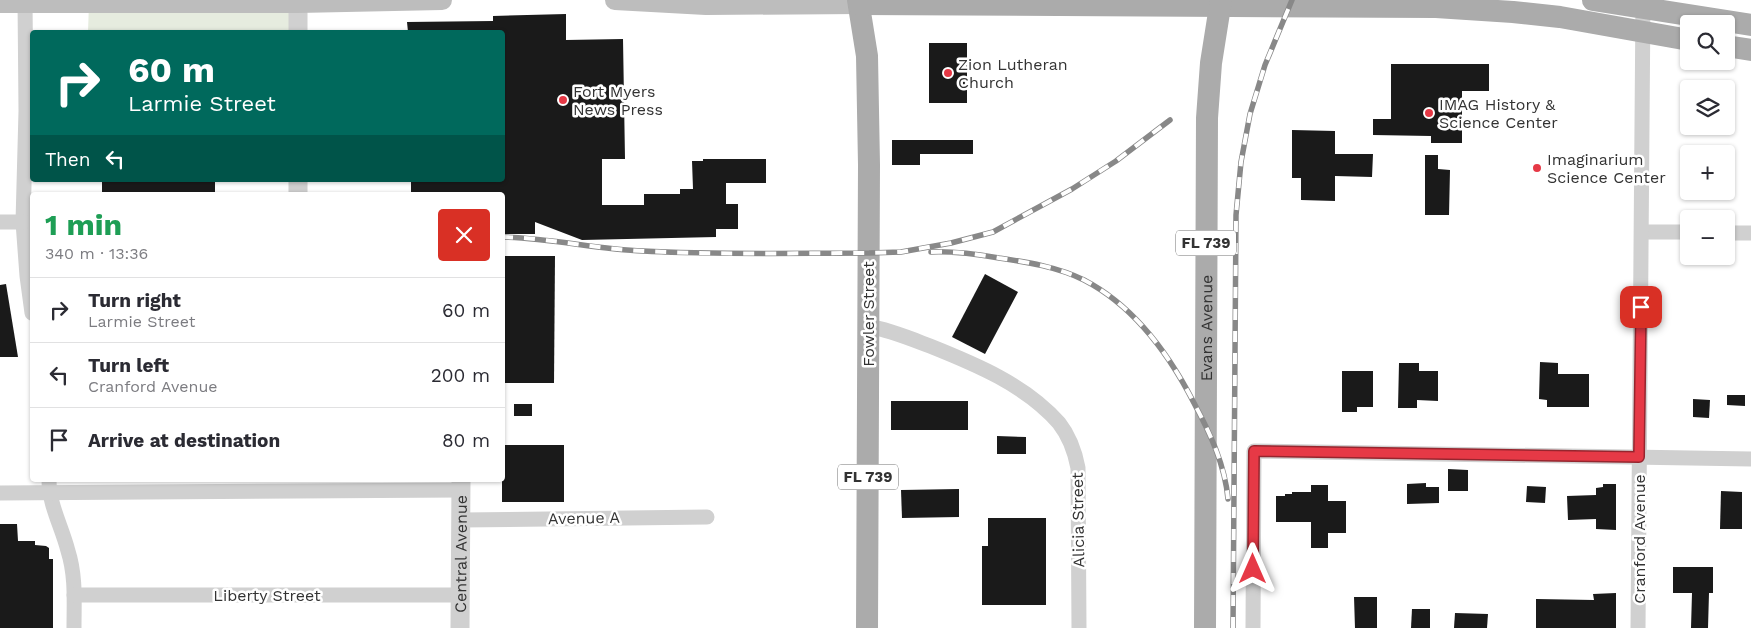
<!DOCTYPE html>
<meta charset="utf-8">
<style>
:root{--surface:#fff;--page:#f2f2f3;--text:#2b2b33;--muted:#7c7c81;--line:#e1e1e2}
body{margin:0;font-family:"Work Sans",sans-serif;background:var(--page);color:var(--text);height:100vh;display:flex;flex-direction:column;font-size:19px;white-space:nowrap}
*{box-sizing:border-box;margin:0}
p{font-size:16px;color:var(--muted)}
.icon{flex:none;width:28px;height:28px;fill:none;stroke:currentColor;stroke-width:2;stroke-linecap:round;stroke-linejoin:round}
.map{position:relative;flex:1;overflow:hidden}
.side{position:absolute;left:30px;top:192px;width:475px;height:290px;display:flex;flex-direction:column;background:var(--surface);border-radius:5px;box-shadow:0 1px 4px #0004}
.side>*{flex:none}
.banner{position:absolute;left:30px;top:30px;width:475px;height:152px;border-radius:5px;box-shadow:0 1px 4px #0004;background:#00695c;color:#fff;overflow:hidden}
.controls{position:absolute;left:1680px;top:15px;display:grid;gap:10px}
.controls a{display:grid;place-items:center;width:55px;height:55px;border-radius:5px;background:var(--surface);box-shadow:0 1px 4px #0004;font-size:25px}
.pin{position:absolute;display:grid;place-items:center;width:42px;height:42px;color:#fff;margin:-21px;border-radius:10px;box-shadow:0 2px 8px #0006}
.me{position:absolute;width:55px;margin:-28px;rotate:0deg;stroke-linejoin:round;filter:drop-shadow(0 0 4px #0008)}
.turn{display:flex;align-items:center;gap:18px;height:105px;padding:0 15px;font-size:22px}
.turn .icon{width:65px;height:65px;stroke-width:2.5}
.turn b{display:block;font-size:35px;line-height:42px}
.then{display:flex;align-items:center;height:48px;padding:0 15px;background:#0003;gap:10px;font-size:19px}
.round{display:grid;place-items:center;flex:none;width:52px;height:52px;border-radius:5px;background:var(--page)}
.summary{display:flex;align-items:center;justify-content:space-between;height:85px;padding:0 15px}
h1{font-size:30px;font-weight:700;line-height:38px;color:#1e9e55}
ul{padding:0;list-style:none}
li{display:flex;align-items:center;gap:15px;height:65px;padding:0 15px;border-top:1px solid var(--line)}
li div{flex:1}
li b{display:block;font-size:19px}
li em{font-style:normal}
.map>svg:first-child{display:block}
.green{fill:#e6ecdf}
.building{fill:#1a1a1a}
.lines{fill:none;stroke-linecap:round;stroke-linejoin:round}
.minor{stroke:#d0d0d0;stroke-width:15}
.tertiary{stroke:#d0d0d0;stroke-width:19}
.secondary{stroke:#bdbdbd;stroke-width:20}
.primary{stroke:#ababab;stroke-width:22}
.rail-casing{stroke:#888;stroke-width:5.5}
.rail{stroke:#fff;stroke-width:4;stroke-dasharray:11;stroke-linecap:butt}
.route-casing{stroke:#96252e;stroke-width:12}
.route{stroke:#e63946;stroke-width:9}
.poi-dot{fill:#e63946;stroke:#fff;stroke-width:2}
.labels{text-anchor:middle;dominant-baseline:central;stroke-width:5;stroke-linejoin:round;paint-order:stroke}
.shield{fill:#fff;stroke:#707070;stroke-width:1}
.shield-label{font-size:15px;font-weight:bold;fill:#333}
.poi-label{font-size:16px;fill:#333;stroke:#fff;text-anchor:start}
.street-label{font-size:16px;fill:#333;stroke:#fff}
</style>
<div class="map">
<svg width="1751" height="628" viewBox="0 0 1751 628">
<rect width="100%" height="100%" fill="#fff"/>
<!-- green -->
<polygon class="green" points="89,3 298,3 298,32 88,32"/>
<!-- building -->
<g class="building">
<polygon points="566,14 566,40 623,39 625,159 602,159 602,205 644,205 644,194 680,194 680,189 693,189 692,161 703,161 703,159 766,159 766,183 726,183 726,204 738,204 738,229 716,229 716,237 582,240 535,222 535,234 502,234 502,195 411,195 411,180 502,180 502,32 408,32 407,22 493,21 493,16"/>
<rect x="929" y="43" width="38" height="60"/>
<polygon points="1391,64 1489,64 1489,91 1462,91 1462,143 1431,143 1431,136 1373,135 1373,119 1391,119"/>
<polygon points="1292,130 1335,131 1335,154 1373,154 1372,177 1335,176 1335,201 1301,200 1301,178 1292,178"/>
<polygon points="892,140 973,140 973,154 920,154 920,165 892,165"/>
<polygon points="1425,155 1438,155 1438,169 1450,170 1449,215 1425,215"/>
<rect x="102" y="180" width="113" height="15"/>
<polygon points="502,256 555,256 554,383 502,383"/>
<polygon points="985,274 1018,292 985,354 952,337"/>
<polygon points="6,284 18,357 0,357 0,285"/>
<polygon points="1540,362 1558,363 1558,374 1589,374 1589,407 1547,407 1547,400 1539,399"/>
<polygon points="1399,363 1419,363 1419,371 1438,371 1438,401 1417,400 1417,408 1398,408"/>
<polygon points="1342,371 1373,371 1373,407 1357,407 1357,412 1342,412"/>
<polygon points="1727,395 1745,395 1745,406 1727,405"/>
<polygon points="1693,399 1710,400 1709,418 1693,417"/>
<rect x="891" y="401" width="77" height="29"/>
<rect x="514" y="404" width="18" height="12"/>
<polygon points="997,436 1026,437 1026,454 997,454"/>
<rect x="502" y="445" width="62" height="57"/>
<polygon points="1448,469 1468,470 1468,491 1448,491"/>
<polygon points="1426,483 1426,487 1439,487 1439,503 1407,504 1407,484"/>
<polygon points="1603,484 1616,484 1616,530 1596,529 1596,519 1568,520 1567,496 1596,495 1596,488 1603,487"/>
<polygon points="1311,485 1328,485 1328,501 1346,501 1346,533 1328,533 1328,548 1311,548 1311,522 1276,522 1276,496 1285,496 1285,494 1292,494 1292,492 1311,492"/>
<polygon points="1527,486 1546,487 1545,503 1526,502"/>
<polygon points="959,489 959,517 902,518 901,490"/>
<polygon points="1721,491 1742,492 1742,529 1720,529"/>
<polygon points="988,518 1046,518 1046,605 982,605 982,546 988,546"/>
<polygon points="0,524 17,524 18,541 35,541 35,545 46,546 49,548 49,559 53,559 53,628 0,628"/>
<polygon points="1673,567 1713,567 1713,593 1709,593 1708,628 1691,628 1692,593 1673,593"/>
<polygon points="1616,593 1616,628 1536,628 1536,599 1594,600 1593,594"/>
<polygon points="1354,597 1377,597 1377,628 1355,628"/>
<polygon points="1412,609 1430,609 1430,628 1411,628"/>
<polygon points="1455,613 1488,614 1487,628 1454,628"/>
</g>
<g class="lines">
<!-- minor -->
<g class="minor">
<polyline points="25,0 26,111 23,222 27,276 32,313"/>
<polyline points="0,222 23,222"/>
<polyline points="1642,232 1689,232"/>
<polyline points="1726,233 1751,233"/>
<path d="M868 326C890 330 909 338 930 346 975 364 1026 385 1059 423 1070 437 1075 452 1078 468L1079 628"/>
<path d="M49 480C49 505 62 527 68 551 76 576 74 602 74 628"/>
<polyline points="0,493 461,490"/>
<polyline points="461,520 707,517"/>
<polyline points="74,595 459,595"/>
<polyline points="1253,628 1254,451 1751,459"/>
<polyline points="1638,628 1643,0"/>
</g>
<!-- tertiary -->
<g class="tertiary">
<polyline points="298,32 298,3"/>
<polyline points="298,195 298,180"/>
<path id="s1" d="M460 628 461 480"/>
</g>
<!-- secondary -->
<g class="secondary">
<polyline points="615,0 706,5 859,4"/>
<polyline points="0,3 298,3 442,0"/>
</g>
<!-- primary -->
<g class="primary">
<polyline points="858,0 867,56 869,165 867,628"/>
<polyline points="1593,0 1751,25"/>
<polyline points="859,4 1436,7 1513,12 1560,17 1689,40"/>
<polyline points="1726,46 1751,50"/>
<path id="s2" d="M1205 628 1207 118 1211 63 1221 0"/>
</g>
<defs>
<g id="rail">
<path d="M502 237C550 238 596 249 643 251 718 255 794 253 869 253L901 252 951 243 993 232 1072 189 1116 161 1170 120"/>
<path d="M931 252C954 251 976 254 999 258 1027 262 1058 267 1084 280 1134 306 1169 354 1194 403 1210 433 1225 465 1228 499"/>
<polyline points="1233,628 1236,215 1241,162 1250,114 1265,65 1292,0"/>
</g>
</defs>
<!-- rail casing -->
<use href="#rail" class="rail-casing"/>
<!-- rail -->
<use href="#rail" class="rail"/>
</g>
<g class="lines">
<defs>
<polyline id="route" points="1253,569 1254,451 1639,457 1641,307"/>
</defs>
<!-- route casing -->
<use href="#route" class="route-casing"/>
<!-- route -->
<use href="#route" class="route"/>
</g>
<!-- markers -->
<g class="poi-dot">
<circle cx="948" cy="73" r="5"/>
<circle cx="563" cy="100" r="5"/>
<circle cx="1429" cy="113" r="5"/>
<circle cx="1537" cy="168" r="5"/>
</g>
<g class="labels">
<!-- shield labels -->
<g class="shield">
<rect x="1176" y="230.5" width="60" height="25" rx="4"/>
<rect x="838" y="464.5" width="60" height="25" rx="4"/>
</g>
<g class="shield-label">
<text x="1206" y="243">FL 739</text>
<text x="868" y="477">FL 739</text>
</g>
<!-- poi labels -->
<g class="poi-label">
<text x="958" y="64">Zion Lutheran<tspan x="958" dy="18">Church</tspan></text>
<text x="573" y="91">Fort Myers<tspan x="573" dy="18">News Press</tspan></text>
<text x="1439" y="104">IMAG History &amp;<tspan x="1439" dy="18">Science Center</tspan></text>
<text x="1547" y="159">Imaginarium<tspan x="1547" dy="18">Science Center</tspan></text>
</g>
<!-- street labels -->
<g class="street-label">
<text transform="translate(868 314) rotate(-90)">Fowler Street</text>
<text stroke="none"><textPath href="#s2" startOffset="300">Evans Avenue</textPath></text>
<text transform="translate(584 518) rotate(-1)">Avenue A</text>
<text transform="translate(1078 520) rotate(-91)">Alicia Street</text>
<text transform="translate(1639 539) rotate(-90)">Cranford Avenue</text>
<text stroke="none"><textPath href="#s1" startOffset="74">Central Avenue</textPath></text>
<text x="267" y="595">Liberty Street</text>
</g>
</g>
</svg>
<div class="controls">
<a><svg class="icon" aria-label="search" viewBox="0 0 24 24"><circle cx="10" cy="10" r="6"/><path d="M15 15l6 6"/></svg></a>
<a><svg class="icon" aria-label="layers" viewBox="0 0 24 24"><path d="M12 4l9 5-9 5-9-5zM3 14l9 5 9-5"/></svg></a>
<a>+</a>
<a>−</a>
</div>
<div class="pin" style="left:1641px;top:307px;background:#d93025"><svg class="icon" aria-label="arrive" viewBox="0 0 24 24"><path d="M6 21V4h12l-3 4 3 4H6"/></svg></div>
<svg class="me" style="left:1253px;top:569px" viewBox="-20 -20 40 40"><path d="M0-17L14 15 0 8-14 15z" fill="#e63946" stroke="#fff" stroke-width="4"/></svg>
<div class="banner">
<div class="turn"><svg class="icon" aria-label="right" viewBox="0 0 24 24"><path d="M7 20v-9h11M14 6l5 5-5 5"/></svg><div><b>60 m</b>Larmie Street</div></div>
<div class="then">Then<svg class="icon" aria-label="left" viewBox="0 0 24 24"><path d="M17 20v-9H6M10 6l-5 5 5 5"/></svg></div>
</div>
<section class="side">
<div class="summary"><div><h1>1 min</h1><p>340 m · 13:36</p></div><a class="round" style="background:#d93025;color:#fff"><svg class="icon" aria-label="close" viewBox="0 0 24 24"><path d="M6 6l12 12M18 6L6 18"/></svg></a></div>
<ul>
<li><svg class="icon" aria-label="right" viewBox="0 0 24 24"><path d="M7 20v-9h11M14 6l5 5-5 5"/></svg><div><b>Turn right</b><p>Larmie Street</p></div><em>60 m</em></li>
<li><svg class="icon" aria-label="left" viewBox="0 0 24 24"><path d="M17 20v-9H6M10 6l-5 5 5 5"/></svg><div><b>Turn left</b><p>Cranford Avenue</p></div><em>200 m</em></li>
<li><svg class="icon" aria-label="arrive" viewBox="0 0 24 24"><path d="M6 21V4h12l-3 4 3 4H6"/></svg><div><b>Arrive at destination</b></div><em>80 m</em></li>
</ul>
</section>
</div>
